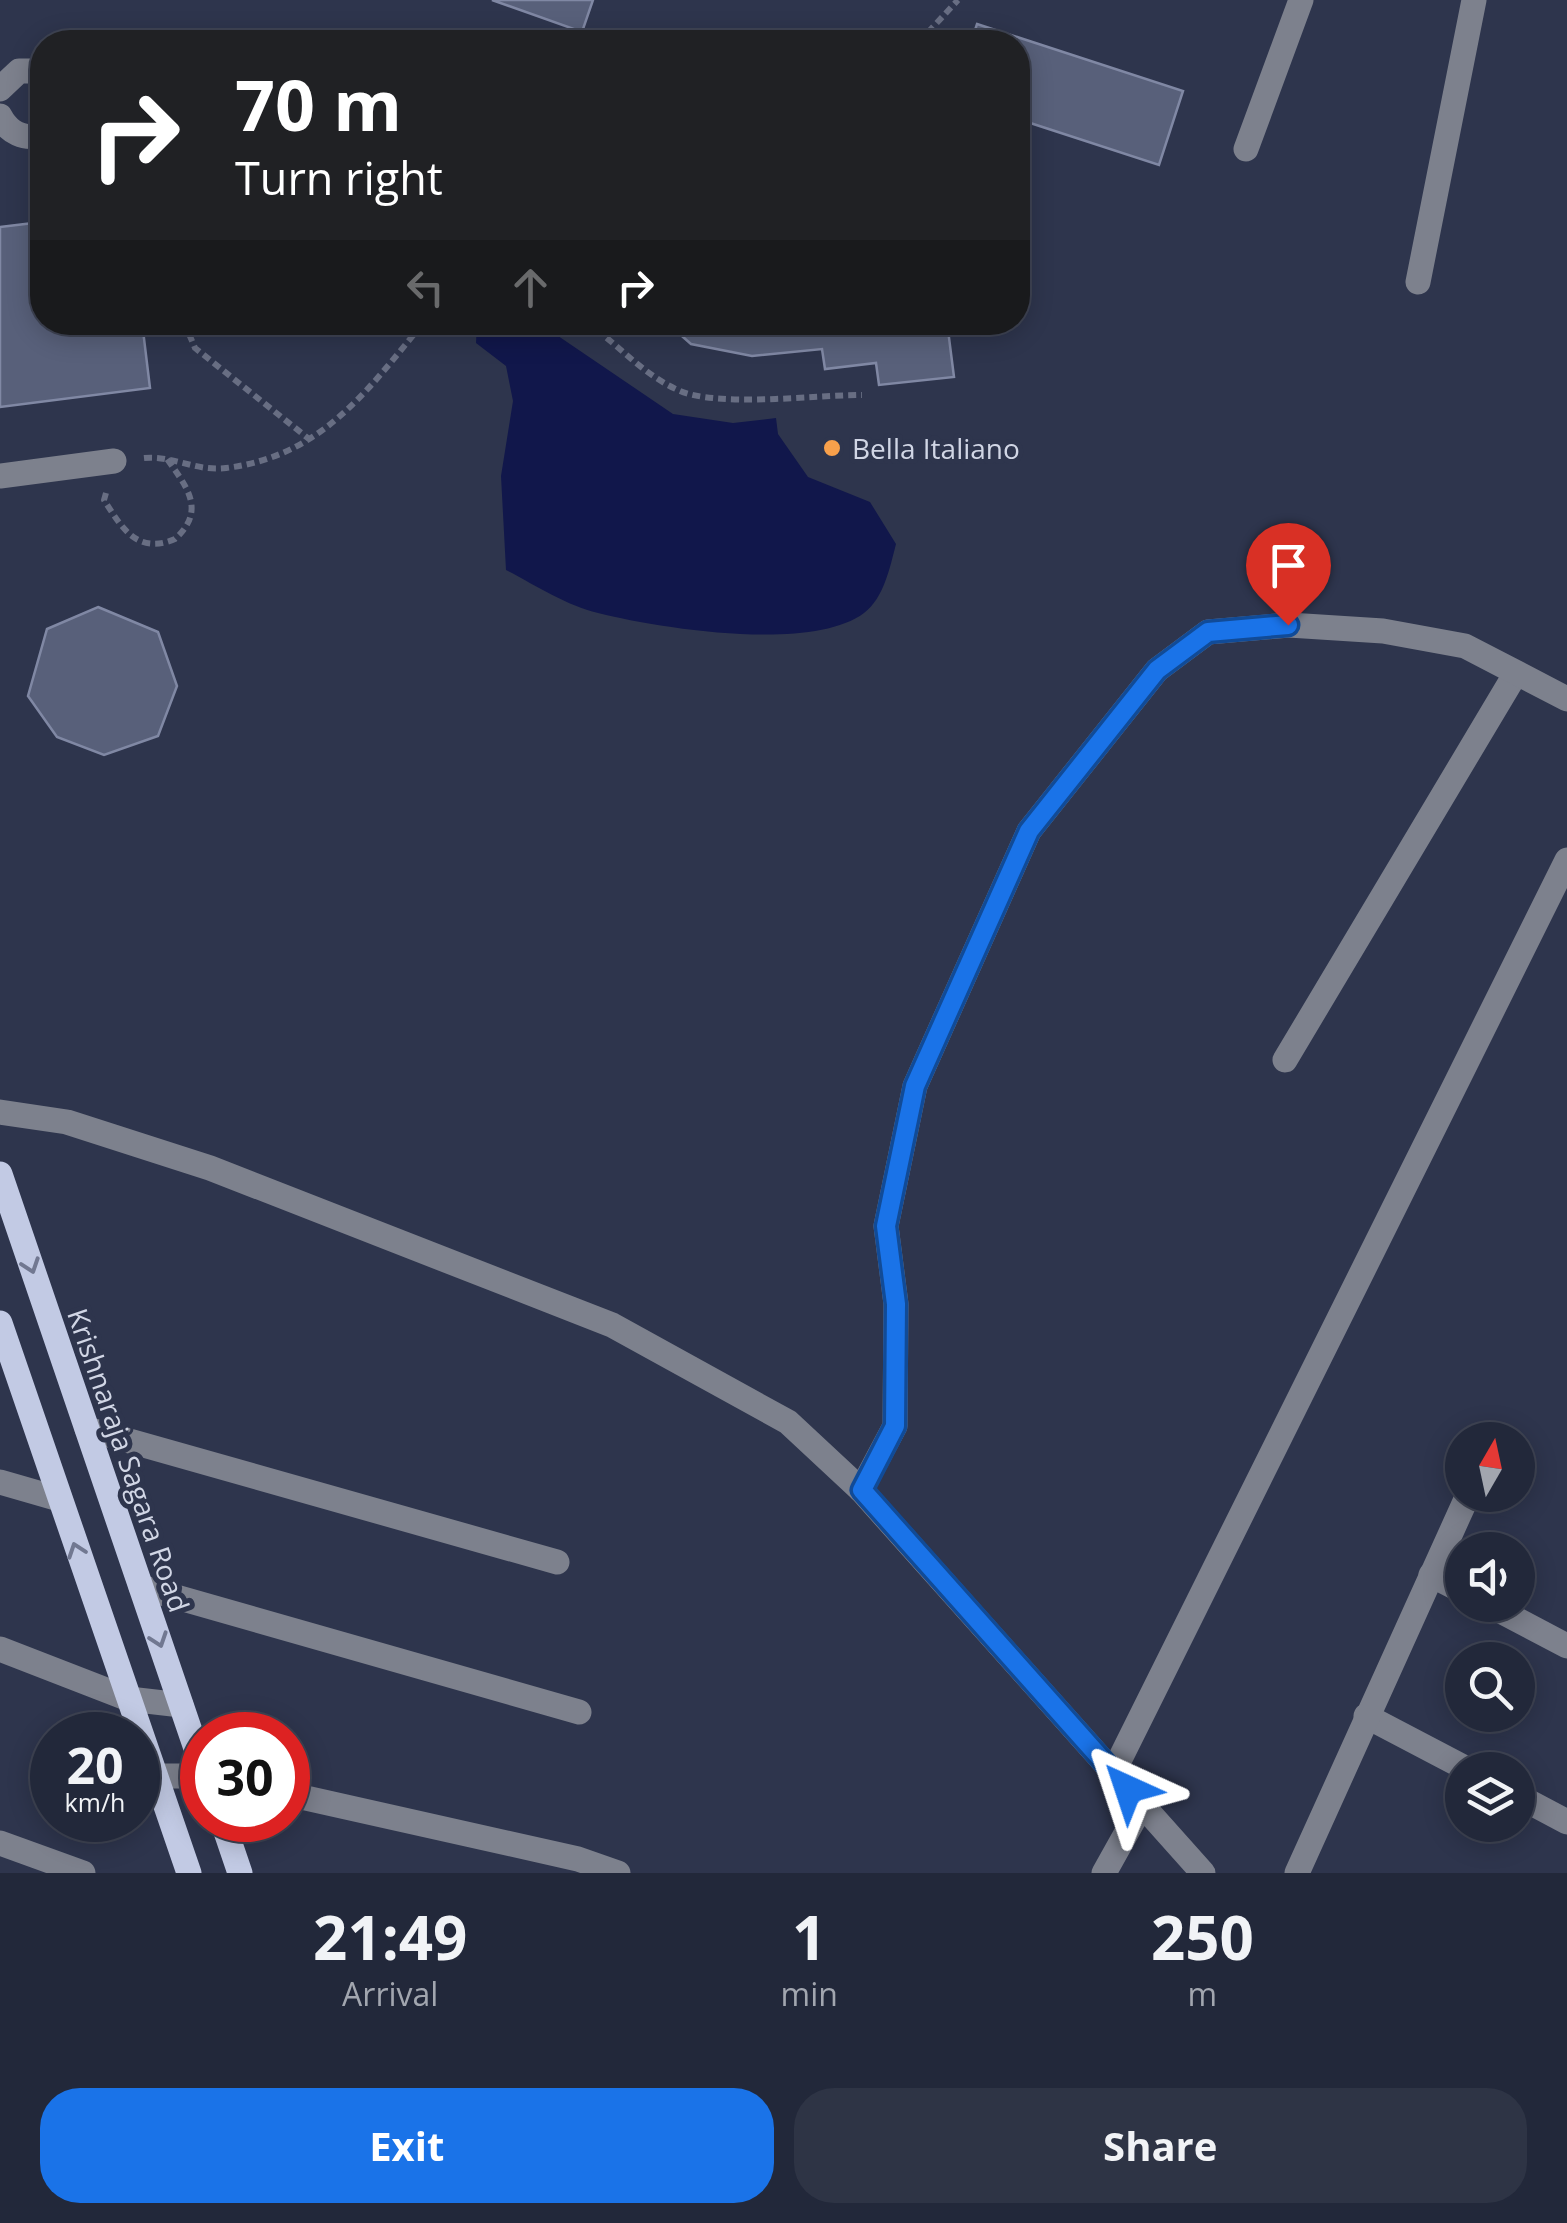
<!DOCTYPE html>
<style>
:root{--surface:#22283a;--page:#2e3445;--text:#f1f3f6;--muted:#a2a6af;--line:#3f4454;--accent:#1a73e8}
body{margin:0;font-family:"Open Sans",sans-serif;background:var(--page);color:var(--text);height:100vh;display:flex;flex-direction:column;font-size:38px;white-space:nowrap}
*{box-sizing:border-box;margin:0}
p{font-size:32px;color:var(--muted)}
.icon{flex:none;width:55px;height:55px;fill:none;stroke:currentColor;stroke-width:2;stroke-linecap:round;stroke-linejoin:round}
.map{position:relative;height:1873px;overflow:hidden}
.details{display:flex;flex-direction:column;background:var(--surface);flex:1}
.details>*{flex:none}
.top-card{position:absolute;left:30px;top:30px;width:1000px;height:305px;border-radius:40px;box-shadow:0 5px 25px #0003,0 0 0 2px var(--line);background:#202124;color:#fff;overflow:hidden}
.needle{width:65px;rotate:9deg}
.tools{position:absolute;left:1445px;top:1422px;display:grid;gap:20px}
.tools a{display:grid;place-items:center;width:90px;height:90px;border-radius:50%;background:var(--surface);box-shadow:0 5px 25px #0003,0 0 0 2px var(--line);font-size:50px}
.speed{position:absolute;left:30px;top:1712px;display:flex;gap:20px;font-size:50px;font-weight:700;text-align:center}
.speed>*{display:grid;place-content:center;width:130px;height:130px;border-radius:50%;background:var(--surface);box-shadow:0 5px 25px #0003,0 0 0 2px var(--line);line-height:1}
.speed small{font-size:25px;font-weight:400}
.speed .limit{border:15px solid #d22;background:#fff;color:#111}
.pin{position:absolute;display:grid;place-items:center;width:85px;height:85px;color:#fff;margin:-102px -42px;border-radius:50% 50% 50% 0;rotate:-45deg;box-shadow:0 0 10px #0007}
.pin .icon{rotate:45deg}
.me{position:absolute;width:110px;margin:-55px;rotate:318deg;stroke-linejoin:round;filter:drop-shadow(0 0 8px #0008)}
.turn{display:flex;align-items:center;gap:35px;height:210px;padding:0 40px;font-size:45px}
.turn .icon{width:130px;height:130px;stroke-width:2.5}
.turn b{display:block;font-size:70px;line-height:85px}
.lanes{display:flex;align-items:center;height:95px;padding:0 40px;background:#0003;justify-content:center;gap:50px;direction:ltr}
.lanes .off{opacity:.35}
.eta{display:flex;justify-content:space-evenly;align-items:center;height:170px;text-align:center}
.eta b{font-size:60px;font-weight:700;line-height:70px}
.primary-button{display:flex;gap:20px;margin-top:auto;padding:20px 40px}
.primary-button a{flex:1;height:115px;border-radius:40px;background:var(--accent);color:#fff;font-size:40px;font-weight:700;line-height:115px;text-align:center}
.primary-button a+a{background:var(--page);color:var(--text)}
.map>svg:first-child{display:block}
.water{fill:#11174b}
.building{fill:#58607a;stroke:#8088a4;stroke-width:2.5}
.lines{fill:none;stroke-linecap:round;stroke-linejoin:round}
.path{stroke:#686e83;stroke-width:6;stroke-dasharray:8 5;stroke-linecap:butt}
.minor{stroke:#7d818d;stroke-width:25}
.major{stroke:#c2cae4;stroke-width:25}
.oneway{stroke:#717891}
.route-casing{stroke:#114b97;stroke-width:25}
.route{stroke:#1a73e8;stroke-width:18}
.poi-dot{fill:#f8a04b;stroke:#2e354d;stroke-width:4}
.labels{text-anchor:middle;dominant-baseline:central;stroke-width:10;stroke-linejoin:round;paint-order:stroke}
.poi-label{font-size:28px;fill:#d1d6e5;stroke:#2e354d;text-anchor:start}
.street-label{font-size:28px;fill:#d1d6e5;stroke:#2e354d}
</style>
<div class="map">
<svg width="1567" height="1873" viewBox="0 0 1567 1873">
<rect width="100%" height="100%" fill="#2e354d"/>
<!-- water -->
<path class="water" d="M477 323H539L673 414 733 423 776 418 778 434 808 477 870 502 896 544C890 567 884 598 864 613 811 653 658 628 598 613 567 606 535 585 506 570L501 476 513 401 506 366 476 343Z"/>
<!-- building -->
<g class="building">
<polygon points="492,0 593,0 582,32"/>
<polygon points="977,24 1183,91 1159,165 1018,119 1018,42 971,42"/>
<polygon points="42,222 42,322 142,322 150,388 0,407 0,227"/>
<polygon points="666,322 947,322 954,377 879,385 876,363 825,369 822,349 752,356 691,344"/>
<polygon points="98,607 158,632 177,686 158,736 104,755 57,737 28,696 47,629"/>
</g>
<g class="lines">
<!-- path -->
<g class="path">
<polyline points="919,42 958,0"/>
<polyline points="184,322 195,348 309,439"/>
<path d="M586 322C618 344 642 374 678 390 716 408 815 395 862 395"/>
<path d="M144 458C172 455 197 472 226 468 322 456 367 391 424 322"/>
<path d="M106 493 104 500C122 528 137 555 175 539 208 509 185 485 165 456"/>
</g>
<!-- minor -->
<g class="minor">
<polyline points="0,89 19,71 42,71"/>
<path d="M0 116C9 133 24 140 42 135"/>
<polyline points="1246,149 1301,0"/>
<polyline points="1418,282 1474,0"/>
<polyline points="0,476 114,461"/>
<polyline points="1285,1060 1516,673"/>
<polyline points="0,1112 67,1122 210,1168 612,1325 788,1422 861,1490 1203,1873"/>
<polyline points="87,1429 557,1562"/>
<polyline points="0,1482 59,1499"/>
<polyline points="861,1490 895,1426 896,1304 886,1226 915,1086 1029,831 1157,670 1208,632 1289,625 1383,631 1465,646 1567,699"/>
<polyline points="1431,1575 1462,1591"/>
<polyline points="141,1587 579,1712"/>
<polyline points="1489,1605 1567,1646"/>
<polyline points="0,1649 129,1699 181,1705"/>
<polyline points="1366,1716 1469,1770"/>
<polyline points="1113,1773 1567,860"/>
<polyline points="155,1776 202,1776"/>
<polyline points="288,1794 578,1859 618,1873"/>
<polyline points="1518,1796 1567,1822"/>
<polyline points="0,1843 83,1873"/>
<polyline points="1104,1873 1142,1805"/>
<polyline points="1297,1873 1468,1495"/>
</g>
<!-- major -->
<g class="major">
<polyline points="0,1174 202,1766"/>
<polyline points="0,1323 189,1873"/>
<polyline points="222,1820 240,1873"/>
</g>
</g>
<!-- one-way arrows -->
<defs><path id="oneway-chevron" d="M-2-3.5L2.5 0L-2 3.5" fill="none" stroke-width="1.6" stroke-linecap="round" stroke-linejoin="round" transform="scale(2.5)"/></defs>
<g class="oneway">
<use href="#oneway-chevron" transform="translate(31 1266) rotate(71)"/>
<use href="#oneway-chevron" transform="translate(76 1550) rotate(-109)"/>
<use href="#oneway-chevron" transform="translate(159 1640) rotate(71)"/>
</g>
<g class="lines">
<defs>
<polyline id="route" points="1128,1789 862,1490 895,1426 896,1304 886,1226 915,1086 1029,831 1157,670 1208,632 1288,625"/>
</defs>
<!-- route casing -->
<use href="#route" class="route-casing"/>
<!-- route -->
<use href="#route" class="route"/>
</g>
<!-- markers -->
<circle class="poi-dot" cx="832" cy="448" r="10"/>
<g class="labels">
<!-- poi labels -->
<g class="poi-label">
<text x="852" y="448">Bella Italiano</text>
</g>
<!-- street labels -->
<g class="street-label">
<text transform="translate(129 1460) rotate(71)">Krishnaraja Sagara Road</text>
</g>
</g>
</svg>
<div class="tools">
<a><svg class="needle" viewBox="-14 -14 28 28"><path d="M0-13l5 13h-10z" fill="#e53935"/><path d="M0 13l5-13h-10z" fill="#a2a6af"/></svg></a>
<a><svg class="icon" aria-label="sound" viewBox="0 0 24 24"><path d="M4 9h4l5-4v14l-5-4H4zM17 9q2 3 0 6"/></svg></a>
<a><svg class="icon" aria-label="search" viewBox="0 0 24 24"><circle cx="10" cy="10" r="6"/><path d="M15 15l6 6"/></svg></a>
<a><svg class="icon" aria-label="layers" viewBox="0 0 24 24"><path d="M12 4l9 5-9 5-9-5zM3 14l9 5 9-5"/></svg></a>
</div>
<div class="speed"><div>20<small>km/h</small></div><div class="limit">30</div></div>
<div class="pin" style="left:1288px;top:625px;background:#d93025"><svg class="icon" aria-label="arrive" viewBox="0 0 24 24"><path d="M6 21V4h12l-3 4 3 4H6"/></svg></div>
<svg class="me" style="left:1128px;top:1789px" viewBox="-20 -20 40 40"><path d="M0-17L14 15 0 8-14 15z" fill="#1a73e8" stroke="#fff" stroke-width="4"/></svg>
<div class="top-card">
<div class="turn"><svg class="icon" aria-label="right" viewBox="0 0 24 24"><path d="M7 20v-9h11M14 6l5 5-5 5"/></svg><div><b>70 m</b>Turn right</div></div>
<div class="lanes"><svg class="icon off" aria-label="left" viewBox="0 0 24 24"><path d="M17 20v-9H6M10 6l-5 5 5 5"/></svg><svg class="icon off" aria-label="ahead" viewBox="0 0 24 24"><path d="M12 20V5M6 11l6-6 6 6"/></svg><svg class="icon" aria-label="right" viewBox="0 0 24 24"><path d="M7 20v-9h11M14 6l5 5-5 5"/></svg></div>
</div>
</div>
<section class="details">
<div class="eta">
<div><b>21:49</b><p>Arrival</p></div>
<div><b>1</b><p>min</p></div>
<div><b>250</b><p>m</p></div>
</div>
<div class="primary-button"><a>Exit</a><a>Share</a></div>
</section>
